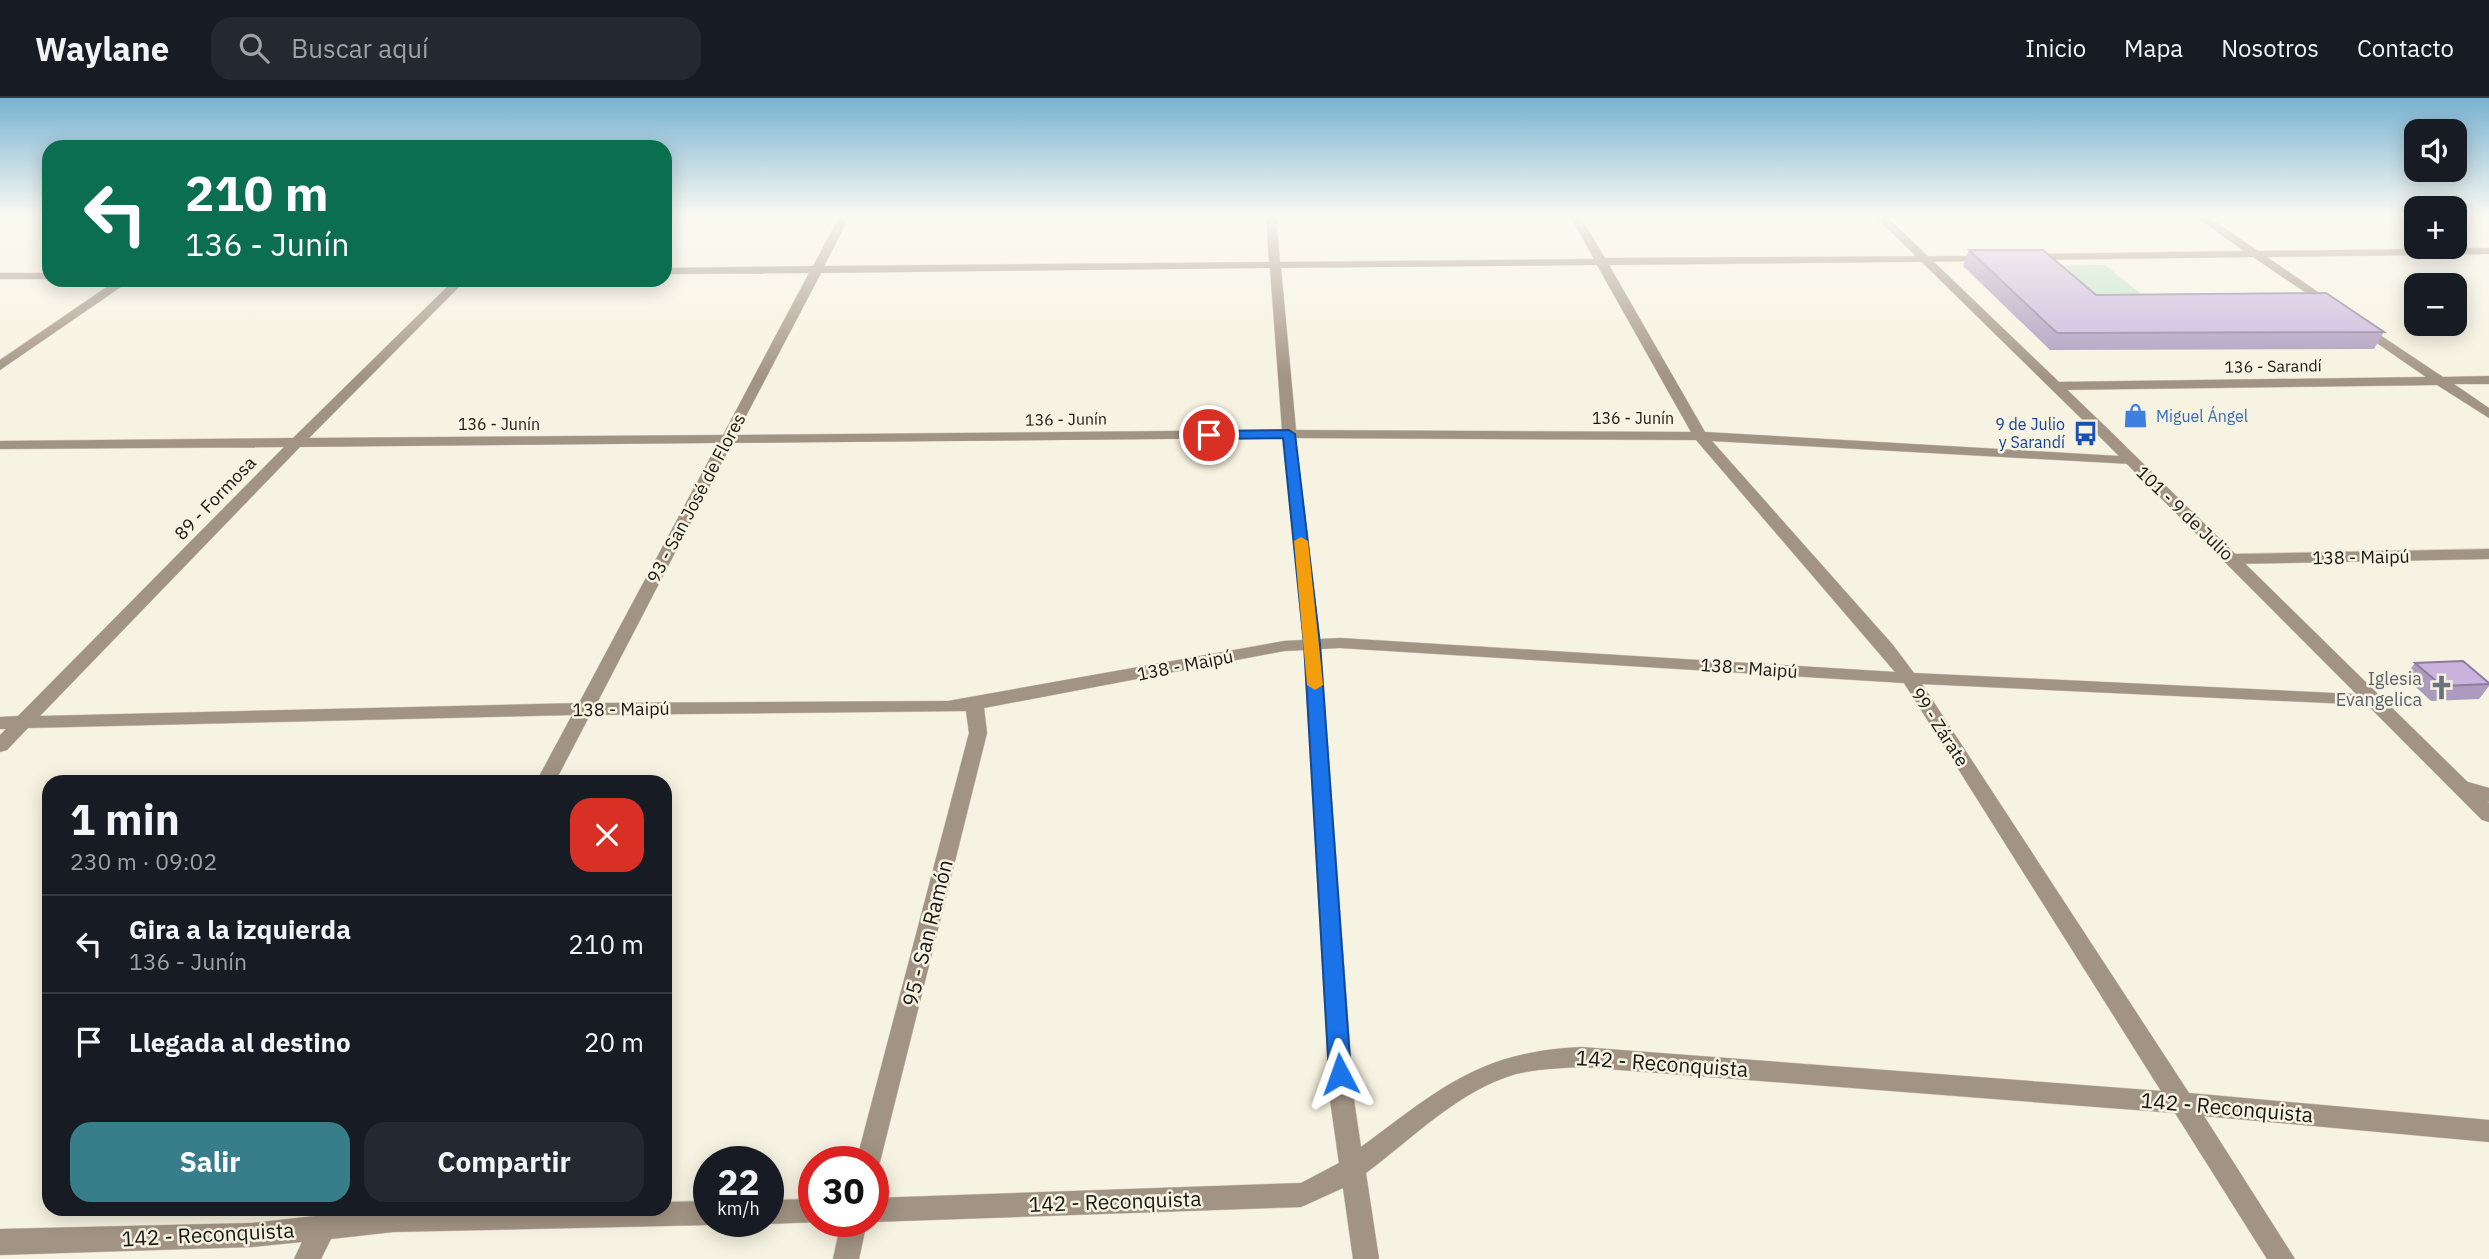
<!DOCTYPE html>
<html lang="es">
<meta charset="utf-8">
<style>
:root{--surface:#171b24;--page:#242831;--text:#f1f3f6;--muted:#9ea1a6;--line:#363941;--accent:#387e8a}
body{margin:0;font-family:"IBM Plex Sans",sans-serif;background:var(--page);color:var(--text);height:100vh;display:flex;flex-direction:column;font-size:26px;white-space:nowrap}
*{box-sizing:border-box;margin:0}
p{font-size:23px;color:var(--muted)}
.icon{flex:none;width:38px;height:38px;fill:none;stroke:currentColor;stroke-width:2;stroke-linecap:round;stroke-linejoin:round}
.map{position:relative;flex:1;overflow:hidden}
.sheet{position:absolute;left:42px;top:677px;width:630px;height:441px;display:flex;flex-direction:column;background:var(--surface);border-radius:21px;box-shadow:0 4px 18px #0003}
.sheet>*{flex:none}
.hud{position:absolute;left:42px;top:42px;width:630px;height:147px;border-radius:21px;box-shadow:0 4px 18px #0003;background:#0b6e4f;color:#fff;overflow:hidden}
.fabs{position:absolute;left:2404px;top:21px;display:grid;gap:14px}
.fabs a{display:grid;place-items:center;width:63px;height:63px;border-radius:14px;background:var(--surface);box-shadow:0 4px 18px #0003;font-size:35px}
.speed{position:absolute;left:693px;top:1048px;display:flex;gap:14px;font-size:35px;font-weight:700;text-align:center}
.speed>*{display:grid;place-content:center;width:91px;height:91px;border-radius:50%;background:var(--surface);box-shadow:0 4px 18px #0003;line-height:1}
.speed small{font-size:18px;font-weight:400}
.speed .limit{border:10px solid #d22;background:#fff;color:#111}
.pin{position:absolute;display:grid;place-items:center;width:60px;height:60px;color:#fff;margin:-30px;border:4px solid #fff;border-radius:50%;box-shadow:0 2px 7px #0007}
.me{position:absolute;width:77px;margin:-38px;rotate:356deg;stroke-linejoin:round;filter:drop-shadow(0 0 5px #0008)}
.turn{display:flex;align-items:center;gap:24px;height:147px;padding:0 28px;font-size:32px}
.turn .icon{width:91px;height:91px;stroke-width:2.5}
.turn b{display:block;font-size:49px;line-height:60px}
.round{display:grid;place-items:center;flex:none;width:74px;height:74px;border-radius:21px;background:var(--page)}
.head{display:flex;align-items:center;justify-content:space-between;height:119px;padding:0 28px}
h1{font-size:42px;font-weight:700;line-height:52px}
.button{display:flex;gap:14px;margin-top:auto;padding:14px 28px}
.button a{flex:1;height:80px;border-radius:21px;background:var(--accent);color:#fff;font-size:28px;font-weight:700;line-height:80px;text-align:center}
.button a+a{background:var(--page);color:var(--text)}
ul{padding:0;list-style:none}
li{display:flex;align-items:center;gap:21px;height:98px;padding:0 28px;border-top:2px solid var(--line)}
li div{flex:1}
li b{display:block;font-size:26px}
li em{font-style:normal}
header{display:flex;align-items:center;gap:42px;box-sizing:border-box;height:98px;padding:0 35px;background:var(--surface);border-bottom:2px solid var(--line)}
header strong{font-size:33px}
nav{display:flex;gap:38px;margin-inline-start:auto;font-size:24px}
.search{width:490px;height:63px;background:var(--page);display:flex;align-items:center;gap:18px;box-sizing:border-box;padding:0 24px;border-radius:21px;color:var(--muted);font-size:26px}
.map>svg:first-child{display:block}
.green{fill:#bee3c8}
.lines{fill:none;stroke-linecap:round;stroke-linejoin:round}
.minor-casing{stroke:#d3d0c1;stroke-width:1}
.tertiary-casing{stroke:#d3d0c1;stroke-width:1}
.minor{fill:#a29484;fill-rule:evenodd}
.tertiary{fill:#a29484;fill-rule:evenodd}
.wall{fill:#ad9abf}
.building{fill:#c9b3de;stroke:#8d7d9b;stroke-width:2}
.route{fill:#1a73e8;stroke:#114b97;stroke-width:2}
.slow{fill:#f59e0b}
.labels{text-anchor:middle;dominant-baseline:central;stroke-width:5;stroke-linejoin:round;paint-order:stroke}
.far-street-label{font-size:16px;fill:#181711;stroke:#f7f3e2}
.far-shop-label{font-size:16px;fill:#366cbe;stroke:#f7f3e2;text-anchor:start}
.far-transit-label{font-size:16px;fill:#164399;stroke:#f7f3e2;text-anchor:end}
.street-label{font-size:18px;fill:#181711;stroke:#f7f3e2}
.worship-label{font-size:18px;fill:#5b616d;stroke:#f7f3e2;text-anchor:end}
.near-street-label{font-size:21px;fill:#181711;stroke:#f7f3e2}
</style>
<header>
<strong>Waylane</strong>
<div class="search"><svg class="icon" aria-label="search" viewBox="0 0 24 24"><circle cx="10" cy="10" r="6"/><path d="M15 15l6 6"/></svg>Buscar aquí</div>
<nav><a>Inicio</a><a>Mapa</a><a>Nosotros</a><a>Contacto</a></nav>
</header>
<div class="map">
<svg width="2489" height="1161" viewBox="0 0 2489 1161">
<rect width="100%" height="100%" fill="#f7f3e2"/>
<!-- green -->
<polygon class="green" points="2105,167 2162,213 2089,214 2037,168"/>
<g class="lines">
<defs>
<g id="minor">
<path d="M841 116H851L824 168 1269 164 1266 116H1276L1280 164 1594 161 1569 116H1579L1605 160 1992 158 1994 160 1988 163 1609 167 1705 334 2136 359 2138 362 2131 366 1712 343 1893 547 1914 575 2376 597 2379 601 2370 607 1922 586 2189 995 2489 1022V1044L2204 1018 2295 1161H2267L2175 1015 1581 969C1559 970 1537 971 1516 976 1459 992 1412 1041 1366 1075L1379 1161H1353L1343 1090 1301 1109 873 1124V1100L1301 1085 1339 1065 1330 1002 1304 552 1284 553 984 610 987 635 880 1064 873 1073V1064H856L969 635 966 613 590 617 555 684H536L572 617 28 630 7 652 0 654V637L6 631H0V619L18 618 284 349 0 351V343L293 340 454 182H466L309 340 723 337 809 175 665 176V170L813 168ZM1597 167 1691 334 1296 332 1281 170ZM1270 170 1282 332 736 337 821 175ZM1283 340 1303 542 1284 543 948 603 597 605 732 345ZM1296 340 1696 342 1895 574 1340 540 1320 541ZM718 345 579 605 40 618 300 349ZM1340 550 1904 585 2161 993 1581 949C1478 954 1440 991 1361 1049L1354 1002 1321 551Z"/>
<polygon points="2192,116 2204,116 2258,153 2489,150 2489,156 2267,159 2334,205 2334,209 2330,211 2253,159 2030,162 2024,159 2030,156 2244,153"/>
<rect x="0" y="175" width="49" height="6"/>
<polygon points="117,182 131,182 0,272 0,262"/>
<polygon points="2362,225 2443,279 2489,278 2489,286 2454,286 2489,310 2489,320 2437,287 2057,292 2050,288 2057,284 2426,279 2358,232 2356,229"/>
<polygon points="2489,451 2489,461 2232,466 2224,461 2232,456"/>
<polygon points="2461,682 2489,690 2489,704 2454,694 2451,689 2454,684"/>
<polygon points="814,1101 814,1124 818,1124 768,1126 761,1124 768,1124 768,1102"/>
<polygon points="709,1103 709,1124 718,1124 709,1127 393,1134 331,1141 321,1161 294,1161 302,1144 252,1149 0,1157 0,1131 252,1125 315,1118 318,1111 345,1111 343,1115 379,1111 665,1111 665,1104"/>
<polygon points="841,1124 867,1124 859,1161 833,1161"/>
</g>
<polygon id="tertiary" points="1873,116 1884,116 2108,331 2489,705 2489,724 2482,722 2098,337"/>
</defs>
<!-- minor casing -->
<use href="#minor" class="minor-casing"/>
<!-- tertiary casing -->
<use href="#tertiary" class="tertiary-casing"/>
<!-- minor -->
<use href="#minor" class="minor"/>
<!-- tertiary -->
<use href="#tertiary" class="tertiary"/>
</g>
<!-- wall -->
<g class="wall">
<polygon points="1969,152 2096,197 2384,234 2374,251 2050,252 1963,168"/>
<polygon points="2415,565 2489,585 2489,588 2479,601 2431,603 2405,579"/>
</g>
<!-- building -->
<g class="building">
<polygon points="1969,152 2043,152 2096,197 2326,195 2384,234 2057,235"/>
<polygon points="2463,563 2489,585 2489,586 2442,588 2415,565"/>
</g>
<!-- sky -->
<linearGradient id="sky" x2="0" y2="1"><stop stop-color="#78b2d2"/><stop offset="0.42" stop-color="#fbfaf2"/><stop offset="1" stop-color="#fbfaf2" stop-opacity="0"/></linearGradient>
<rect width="2489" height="279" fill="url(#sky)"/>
<!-- route -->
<polygon class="route" points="1289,332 1295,336 1320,546 1351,976 1348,982 1340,985 1333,982 1329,976 1304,546 1283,340 1209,341 1202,337 1209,333"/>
<!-- slow -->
<polygon class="slow" points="1301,439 1308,443 1323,587 1315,592 1307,587 1294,443"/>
<!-- icons -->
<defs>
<symbol id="shop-bare" viewBox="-9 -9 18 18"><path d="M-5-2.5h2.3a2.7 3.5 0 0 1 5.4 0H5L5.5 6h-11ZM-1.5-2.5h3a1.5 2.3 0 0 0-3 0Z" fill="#3f7fe0" stroke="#f7f3e2" stroke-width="2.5" paint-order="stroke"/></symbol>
<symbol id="bus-bare" viewBox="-9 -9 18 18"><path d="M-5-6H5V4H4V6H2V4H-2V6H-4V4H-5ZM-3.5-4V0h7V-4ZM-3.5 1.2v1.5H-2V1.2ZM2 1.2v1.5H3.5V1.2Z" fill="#1a4fb4" stroke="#f7f3e2" stroke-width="2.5" paint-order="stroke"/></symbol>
<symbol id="church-bare" viewBox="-9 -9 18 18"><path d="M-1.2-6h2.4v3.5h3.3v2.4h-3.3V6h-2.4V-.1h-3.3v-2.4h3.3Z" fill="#6b7280" stroke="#f7f3e2" stroke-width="2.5" paint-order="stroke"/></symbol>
</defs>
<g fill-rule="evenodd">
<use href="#shop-bare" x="2118" y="300" width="35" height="35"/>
<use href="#bus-bare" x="2068" y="318" width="35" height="35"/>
<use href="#church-bare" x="2424" y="572" width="35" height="35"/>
</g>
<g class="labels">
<!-- far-street labels -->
<g class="far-street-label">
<text transform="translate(2273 268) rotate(-1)">136 - Sarandí</text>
<text x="1633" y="320">136 - Junín</text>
<text transform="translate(1066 321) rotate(-1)">136 - Junín</text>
<text x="499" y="326">136 - Junín</text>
</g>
<!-- far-shop labels -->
<g class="far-shop-label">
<text x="2156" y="318">Miguel Ángel</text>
</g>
<!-- far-transit labels -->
<g class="far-transit-label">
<text x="2065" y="326">9 de Julio<tspan x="2065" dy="18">y Sarandí</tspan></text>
</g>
<!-- street labels -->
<g class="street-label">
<text transform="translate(215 400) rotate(-46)">89 - Formosa</text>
<text transform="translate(696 400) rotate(-62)">93 - San José de Flores</text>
<text transform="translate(2185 415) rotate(44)">101 - 9 de Julio</text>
<text transform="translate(2361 459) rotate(-1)">138 - Maipú</text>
<text transform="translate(1185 567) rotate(-11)">138 - Maipú</text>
<text transform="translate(1749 570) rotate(4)">138 - Maipú</text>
<text transform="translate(621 611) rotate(-1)">138 - Maipú</text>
<text transform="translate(1940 629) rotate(57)">99 - Zárate</text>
</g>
<!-- worship labels -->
<g class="worship-label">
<text x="2422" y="580">Iglesia<tspan x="2422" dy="21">Evangelica</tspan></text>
</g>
<!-- near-street labels -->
<g class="near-street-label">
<text transform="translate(927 835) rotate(-76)">95 - San Ramón</text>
<text transform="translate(1662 965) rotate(4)">142 - Reconquista</text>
<text transform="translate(2227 1009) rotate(5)">142 - Reconquista</text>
<text transform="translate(1115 1103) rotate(-2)">142 - Reconquista</text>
<text transform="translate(208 1136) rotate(-3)">142 - Reconquista</text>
</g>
</g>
</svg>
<div class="fabs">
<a><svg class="icon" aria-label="sound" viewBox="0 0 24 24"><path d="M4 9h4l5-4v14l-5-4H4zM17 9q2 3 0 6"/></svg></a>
<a>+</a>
<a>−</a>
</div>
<div class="speed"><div>22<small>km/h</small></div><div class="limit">30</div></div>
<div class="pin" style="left:1209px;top:337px;background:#d93025"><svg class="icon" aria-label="arrive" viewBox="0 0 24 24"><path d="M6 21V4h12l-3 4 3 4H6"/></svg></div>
<svg class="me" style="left:1340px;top:976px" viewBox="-20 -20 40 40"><path d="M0-17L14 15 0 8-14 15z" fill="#1a73e8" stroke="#fff" stroke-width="4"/></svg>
<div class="hud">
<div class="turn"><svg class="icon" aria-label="left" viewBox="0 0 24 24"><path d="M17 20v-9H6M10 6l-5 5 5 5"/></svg><div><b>210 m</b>136 - Junín</div></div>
</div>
<section class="sheet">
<div class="head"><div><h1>1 min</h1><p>230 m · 09:02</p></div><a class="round" style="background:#d93025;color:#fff"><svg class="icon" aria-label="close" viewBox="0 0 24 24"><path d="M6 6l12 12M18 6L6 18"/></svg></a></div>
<ul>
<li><svg class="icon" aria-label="left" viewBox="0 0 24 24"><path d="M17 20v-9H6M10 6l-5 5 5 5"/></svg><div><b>Gira a la izquierda</b><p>136 - Junín</p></div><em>210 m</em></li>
<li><svg class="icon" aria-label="arrive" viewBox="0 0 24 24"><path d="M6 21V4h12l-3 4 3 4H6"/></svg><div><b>Llegada al destino</b></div><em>20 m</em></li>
</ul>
<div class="button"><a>Salir</a><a>Compartir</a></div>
</section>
</div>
